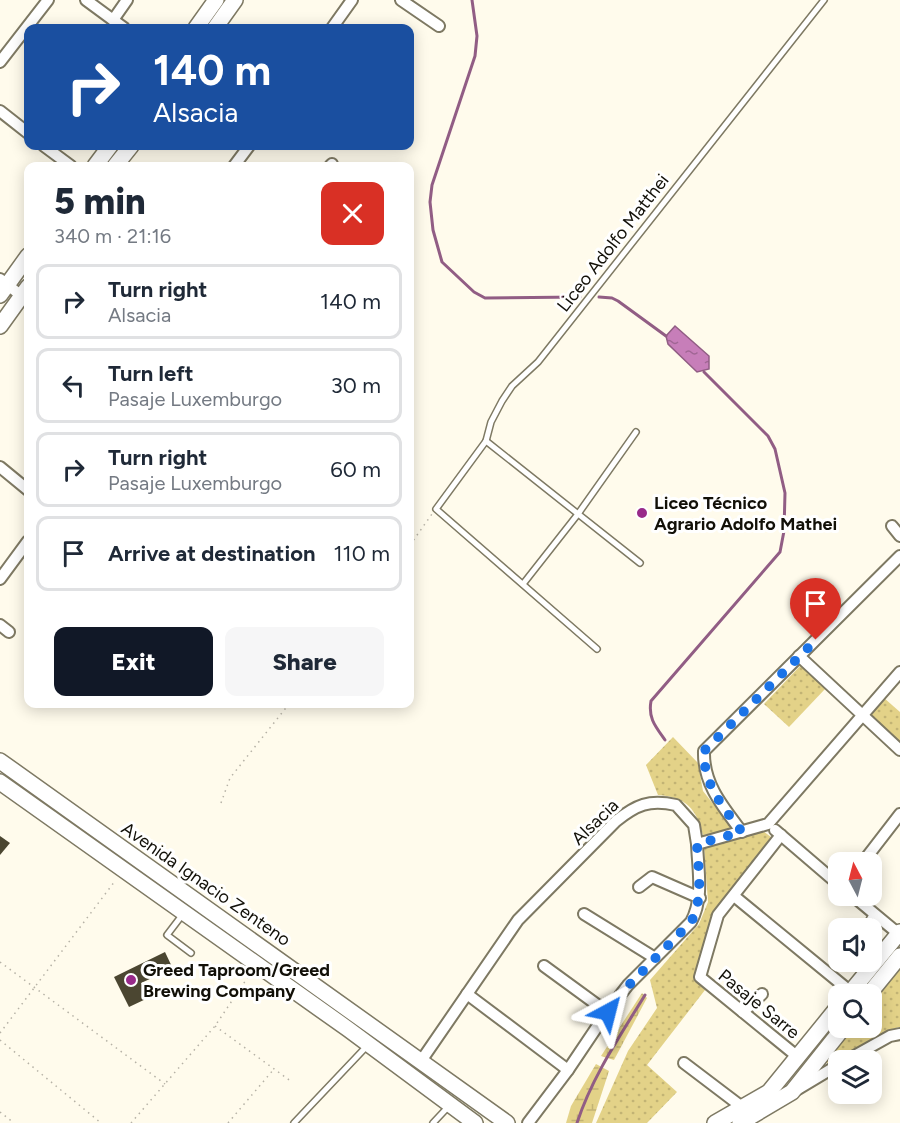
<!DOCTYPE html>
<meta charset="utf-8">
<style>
:root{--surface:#fff;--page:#f6f6f7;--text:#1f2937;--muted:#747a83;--line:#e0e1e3;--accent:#111827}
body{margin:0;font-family:Figtree,sans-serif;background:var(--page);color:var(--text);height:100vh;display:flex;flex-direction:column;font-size:22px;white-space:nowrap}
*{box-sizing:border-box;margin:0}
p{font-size:20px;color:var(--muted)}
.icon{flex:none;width:33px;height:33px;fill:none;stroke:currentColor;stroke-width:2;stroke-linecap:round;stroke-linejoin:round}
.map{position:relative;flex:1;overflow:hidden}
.side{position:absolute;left:24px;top:162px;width:390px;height:546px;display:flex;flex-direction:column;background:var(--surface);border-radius:12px;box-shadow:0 3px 15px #0003}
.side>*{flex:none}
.guide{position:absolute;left:24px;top:24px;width:390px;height:126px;border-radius:12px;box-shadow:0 3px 15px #0003;background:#1a4fa0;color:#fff;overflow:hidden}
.needle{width:39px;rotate:353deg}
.buttons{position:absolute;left:828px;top:852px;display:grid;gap:12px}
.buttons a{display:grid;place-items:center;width:54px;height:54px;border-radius:12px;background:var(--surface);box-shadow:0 3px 15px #0003;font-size:30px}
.pin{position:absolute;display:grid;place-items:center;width:51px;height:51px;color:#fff;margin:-62px -26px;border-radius:50% 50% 50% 0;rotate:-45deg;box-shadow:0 0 6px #0007}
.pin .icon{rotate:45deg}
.me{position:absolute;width:66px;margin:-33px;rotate:38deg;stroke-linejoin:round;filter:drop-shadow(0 0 4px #0008)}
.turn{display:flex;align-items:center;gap:21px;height:126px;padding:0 30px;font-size:27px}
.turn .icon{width:78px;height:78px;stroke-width:2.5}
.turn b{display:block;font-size:42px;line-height:51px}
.round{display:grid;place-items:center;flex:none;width:63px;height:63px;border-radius:12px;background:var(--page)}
.head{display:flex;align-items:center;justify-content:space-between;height:102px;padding:0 30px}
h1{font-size:36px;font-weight:800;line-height:45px}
.primary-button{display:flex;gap:12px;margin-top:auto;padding:12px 30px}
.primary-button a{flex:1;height:69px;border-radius:12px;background:var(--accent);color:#fff;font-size:24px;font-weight:800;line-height:69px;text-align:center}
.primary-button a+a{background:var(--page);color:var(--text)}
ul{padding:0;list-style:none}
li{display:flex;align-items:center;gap:18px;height:75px;margin:0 12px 9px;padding:0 18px;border:3px solid var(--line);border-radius:12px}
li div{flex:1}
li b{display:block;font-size:22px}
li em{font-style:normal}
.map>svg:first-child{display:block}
.grass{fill:url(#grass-dots)}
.wetland{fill:url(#wetland-marsh)}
.water{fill:url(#water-ripples);stroke:#915d84;stroke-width:1.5}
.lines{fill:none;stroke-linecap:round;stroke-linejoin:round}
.stream{stroke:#915d84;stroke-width:3}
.building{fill:#4b4631}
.lane-casing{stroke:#7e7963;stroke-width:8}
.street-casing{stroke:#7e7963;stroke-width:14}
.secondary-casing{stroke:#7e7963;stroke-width:18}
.path{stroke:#b6b2a6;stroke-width:1.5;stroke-dasharray:1.5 4.5;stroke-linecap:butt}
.lane{stroke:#fff;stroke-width:5}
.street{stroke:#fff;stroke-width:10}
.secondary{stroke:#fff;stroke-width:15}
.route{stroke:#1a73e8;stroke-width:10;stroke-dasharray:0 18}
.poi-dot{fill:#982a8a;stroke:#fff;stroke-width:2}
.labels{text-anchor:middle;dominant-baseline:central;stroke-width:6;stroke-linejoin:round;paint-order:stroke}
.street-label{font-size:18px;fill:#121008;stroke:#fff}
.poi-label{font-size:18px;font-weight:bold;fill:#121008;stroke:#fff;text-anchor:start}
</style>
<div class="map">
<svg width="900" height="1123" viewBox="0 0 900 1123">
<defs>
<pattern id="grass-dots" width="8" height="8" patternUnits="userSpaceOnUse" patternTransform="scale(1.5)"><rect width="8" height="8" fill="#e3d288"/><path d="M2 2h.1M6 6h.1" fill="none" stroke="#c2b374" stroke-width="1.8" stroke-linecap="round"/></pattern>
<pattern id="wetland-marsh" width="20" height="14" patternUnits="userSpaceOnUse" patternTransform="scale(1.5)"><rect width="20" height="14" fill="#e3d288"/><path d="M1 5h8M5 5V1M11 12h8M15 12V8" fill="none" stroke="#c2b374"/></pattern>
<pattern id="water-ripples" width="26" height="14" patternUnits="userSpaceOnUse" patternTransform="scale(1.5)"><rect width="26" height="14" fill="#c77eb9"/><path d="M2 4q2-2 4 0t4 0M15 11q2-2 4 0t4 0" fill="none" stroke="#a06694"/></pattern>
</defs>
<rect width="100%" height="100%" fill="#fffbec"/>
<!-- grass -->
<g class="grass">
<polygon points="801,665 826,688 789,727 764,704"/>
<polygon points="884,698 900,712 900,744 868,717"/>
<path d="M673 737 698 763 703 791 733 829 703 835C696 809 687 797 658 795L646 765Z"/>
<polygon points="763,831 771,837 713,914 694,980 705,990 647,1065 677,1092 647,1123 596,1123 628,1051 657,1008 650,980 699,924 708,902 704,847"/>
<polygon points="900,968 900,1027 892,1029 827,1063 824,1061 852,1028 872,1028 872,1003"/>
</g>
<!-- wetland -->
<g class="wetland">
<polygon points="642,993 647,998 614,1060 601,1056"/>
<polygon points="596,1064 609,1071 592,1123 566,1123 571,1106"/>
</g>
<!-- water -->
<polygon class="water" points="675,326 709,356 709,369 697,372 668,344 666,336"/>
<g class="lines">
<!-- stream -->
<g class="stream">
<polyline points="472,0 477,36 475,56 432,185 430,202 433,230 442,262 474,292 485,298 580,297"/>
<polyline points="599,297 612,298 618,301 666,336"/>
<path d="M665 740C655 726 648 718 651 701L780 552 784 531 785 493 775 449 768 436 704 372"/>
<path d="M577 1123C592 1077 620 1036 645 995"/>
</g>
</g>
<!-- building -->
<g class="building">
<polygon points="0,836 10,843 0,855"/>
<polygon points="165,952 174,971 164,976 163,973 141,983 148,998 129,1007 114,977"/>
</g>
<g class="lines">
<defs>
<g id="lane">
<polyline points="486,441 640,563"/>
<polyline points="523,584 578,514 636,432"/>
<polyline points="597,649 436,509 486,441 491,422 502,401 512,386 538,362 824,0"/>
<polyline points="183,914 167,935 191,953"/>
<polyline points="864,928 873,913"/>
<polyline points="294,1123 367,1046"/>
<polyline points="433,1123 448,1107"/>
</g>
<g id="street">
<polyline points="86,0 124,28"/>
<polyline points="401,0 439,26"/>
<polyline points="113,20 127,0"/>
<polyline points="332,28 352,0"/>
<polyline points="0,62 48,0"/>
<polyline points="0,111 28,133"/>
<polyline points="44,146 71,166"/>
<polyline points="234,166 249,146"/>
<polyline points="330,166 332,164"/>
<polyline points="0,279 28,301"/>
<polyline points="0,467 28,490"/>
<polyline points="892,526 900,536"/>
<polyline points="0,579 28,541"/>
<polyline points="0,625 9,632"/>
<polyline points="799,656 900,750"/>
<polyline points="775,830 838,884"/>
<path d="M742 832C723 807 703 784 704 751L900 556"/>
<polyline points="781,835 718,915 700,977 798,1057"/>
<polyline points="863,862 900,814"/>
<polyline points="639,887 652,877 700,898"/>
<polyline points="734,896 851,992"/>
<polyline points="853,896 900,935"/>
<polyline points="584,914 655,958"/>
<polyline points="544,966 607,1012"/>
<polyline points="467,994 568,1070"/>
<polyline points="743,1012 762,994"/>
<polyline points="847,1060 890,1036 900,1034"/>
<path d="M421 1061 518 920 616 821C636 805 649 799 676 805L694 825 697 844 768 824 900 672"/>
<polyline points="684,1063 742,1107"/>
<polyline points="798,1089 838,1065"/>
<path d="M528 1123 568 1070 607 1012 628 985 691 922C704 898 698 870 697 844"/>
</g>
<g id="secondary">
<polyline points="196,28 216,0"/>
<polyline points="215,28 235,0"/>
<polyline points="95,166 110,146"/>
<polyline points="115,166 131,146"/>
<polyline points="0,295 28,256"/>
<polyline points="0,326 28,287"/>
<polyline points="0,761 507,1123"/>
<polyline points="0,782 348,1029 475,1123"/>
<polyline points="849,994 900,932"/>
<polyline points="869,994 900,956"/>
<polyline points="715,1123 769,1092 838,1007"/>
<polyline points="740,1123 792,1092 843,1028"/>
</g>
</defs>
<!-- lane casing -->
<use href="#lane" class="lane-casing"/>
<!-- street casing -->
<use href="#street" class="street-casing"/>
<!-- secondary casing -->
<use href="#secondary" class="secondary-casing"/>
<!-- path -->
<g class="path">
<polyline points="410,545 432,514"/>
<polyline points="221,803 230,778 289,704"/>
<polyline points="0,962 165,1084"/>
<polyline points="215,1026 292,1082"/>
<polyline points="0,1033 115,881"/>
<polyline points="0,1040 101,1123"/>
<polyline points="0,1112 14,1123"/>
<polyline points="131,1123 215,1026 250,974"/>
<polyline points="228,1123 274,1069"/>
</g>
<!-- lane -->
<use href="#lane" class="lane"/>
<!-- street -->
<use href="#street" class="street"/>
<!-- secondary -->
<use href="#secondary" class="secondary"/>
</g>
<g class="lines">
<!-- route -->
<path class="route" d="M608 1012 628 986 691 922C704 898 698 870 697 844L742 832C723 807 703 784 704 751L816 640"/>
</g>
<!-- markers -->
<g class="poi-dot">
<circle cx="642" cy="513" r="6"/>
<circle cx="131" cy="980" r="6"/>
</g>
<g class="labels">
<!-- street labels -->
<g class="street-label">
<text transform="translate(613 243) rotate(-52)">Liceo Adolfo Matthei</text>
<text transform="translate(595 822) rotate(-44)">Alsacia</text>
<text transform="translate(206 884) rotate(35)">Avenida Ignacio Zenteno</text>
<text transform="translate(759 1004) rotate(39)">Pasaje Sarre</text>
</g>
<!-- poi labels -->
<g class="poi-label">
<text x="654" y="503">Liceo Técnico<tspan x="654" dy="21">Agrario Adolfo Mathei</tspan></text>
<text x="143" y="970">Greed Taproom/Greed<tspan x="143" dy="21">Brewing Company</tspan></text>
</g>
</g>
</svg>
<div class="buttons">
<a><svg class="needle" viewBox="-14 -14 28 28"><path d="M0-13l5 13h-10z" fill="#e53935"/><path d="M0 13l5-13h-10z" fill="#747a83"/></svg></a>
<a><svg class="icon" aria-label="sound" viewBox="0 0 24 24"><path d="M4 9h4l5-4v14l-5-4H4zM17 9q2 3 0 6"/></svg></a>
<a><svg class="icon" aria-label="search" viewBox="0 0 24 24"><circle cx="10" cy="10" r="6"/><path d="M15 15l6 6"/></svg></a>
<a><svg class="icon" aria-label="layers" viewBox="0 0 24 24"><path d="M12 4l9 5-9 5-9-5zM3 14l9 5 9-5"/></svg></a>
</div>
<div class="pin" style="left:816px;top:640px;background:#d93025"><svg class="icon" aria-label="arrive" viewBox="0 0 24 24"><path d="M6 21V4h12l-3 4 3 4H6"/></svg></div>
<svg class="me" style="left:608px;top:1012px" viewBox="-20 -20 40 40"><path d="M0-17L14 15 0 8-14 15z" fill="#1a73e8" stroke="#fff" stroke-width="4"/></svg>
<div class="guide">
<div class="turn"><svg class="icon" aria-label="right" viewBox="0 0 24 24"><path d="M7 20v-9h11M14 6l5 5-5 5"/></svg><div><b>140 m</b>Alsacia</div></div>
</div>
<section class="side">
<div class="head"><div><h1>5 min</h1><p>340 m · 21:16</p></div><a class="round" style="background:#d93025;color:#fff"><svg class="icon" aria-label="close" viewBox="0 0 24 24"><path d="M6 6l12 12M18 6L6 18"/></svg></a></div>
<ul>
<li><svg class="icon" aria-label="right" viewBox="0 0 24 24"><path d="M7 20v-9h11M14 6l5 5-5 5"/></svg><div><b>Turn right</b><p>Alsacia</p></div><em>140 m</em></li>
<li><svg class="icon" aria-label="left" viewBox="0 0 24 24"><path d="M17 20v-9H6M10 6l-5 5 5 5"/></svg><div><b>Turn left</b><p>Pasaje Luxemburgo</p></div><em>30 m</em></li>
<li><svg class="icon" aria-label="right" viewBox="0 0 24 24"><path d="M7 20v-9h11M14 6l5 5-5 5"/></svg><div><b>Turn right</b><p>Pasaje Luxemburgo</p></div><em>60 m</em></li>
<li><svg class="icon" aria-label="arrive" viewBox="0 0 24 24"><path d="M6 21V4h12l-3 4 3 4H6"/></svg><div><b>Arrive at destination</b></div><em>110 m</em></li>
</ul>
<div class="primary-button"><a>Exit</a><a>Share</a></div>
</section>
</div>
